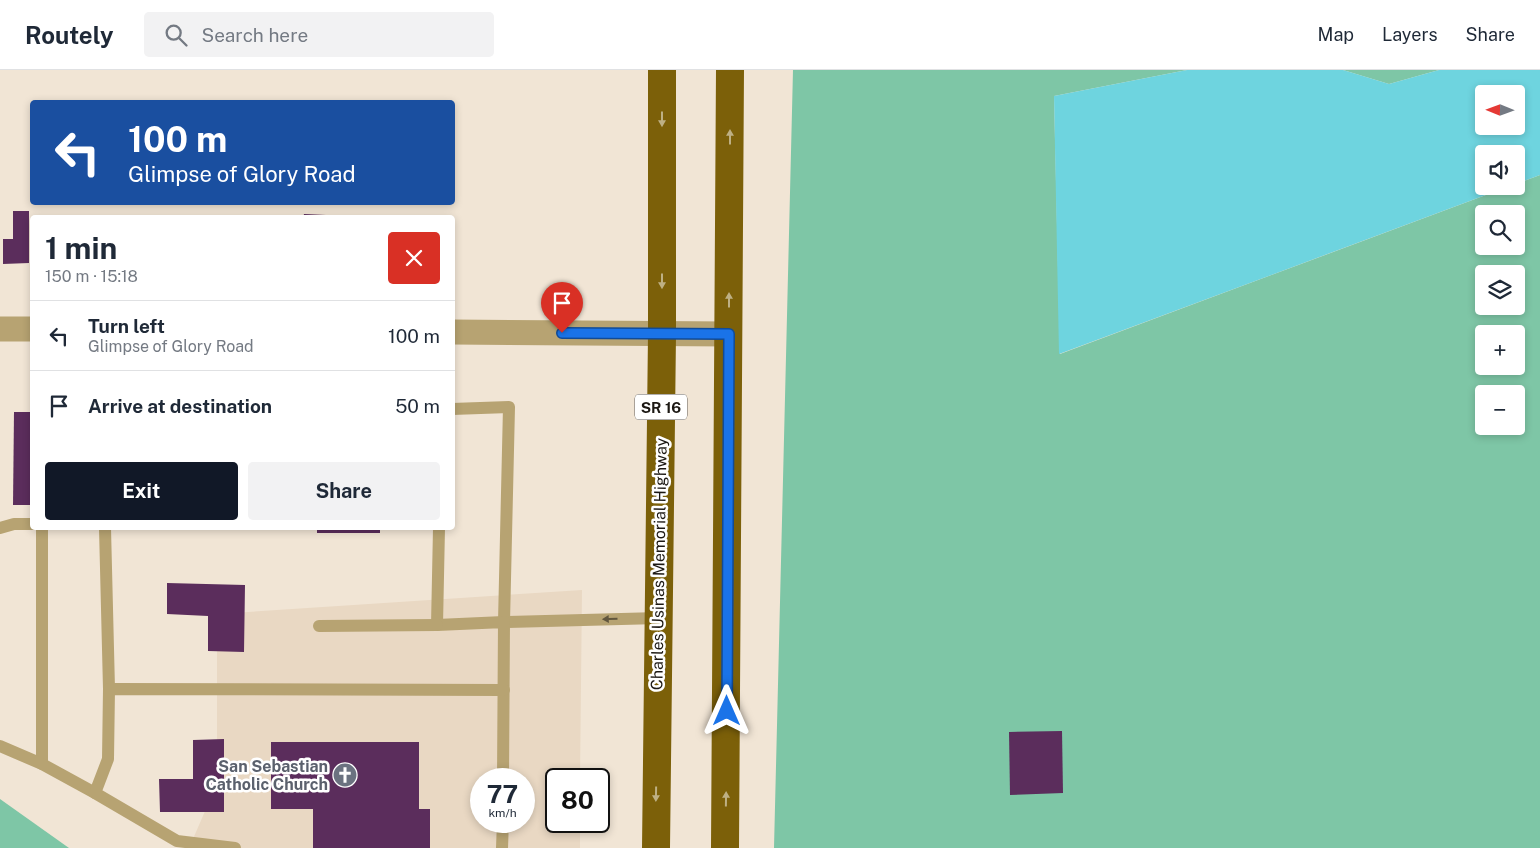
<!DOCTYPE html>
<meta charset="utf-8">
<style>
:root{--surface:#fff;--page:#f2f2f3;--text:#1f2937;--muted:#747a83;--line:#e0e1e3;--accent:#111827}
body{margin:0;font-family:"Public Sans",sans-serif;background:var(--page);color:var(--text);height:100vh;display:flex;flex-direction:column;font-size:19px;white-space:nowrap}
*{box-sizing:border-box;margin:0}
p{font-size:16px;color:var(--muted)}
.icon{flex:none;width:28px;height:28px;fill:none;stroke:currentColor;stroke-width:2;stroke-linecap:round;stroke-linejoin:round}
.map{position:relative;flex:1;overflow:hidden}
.panel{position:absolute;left:30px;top:145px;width:425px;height:315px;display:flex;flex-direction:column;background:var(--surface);border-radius:5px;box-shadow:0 2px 8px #0003}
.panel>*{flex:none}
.banner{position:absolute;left:30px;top:30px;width:425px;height:105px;border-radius:5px;box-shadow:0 2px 8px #0003;background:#1a4fa0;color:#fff;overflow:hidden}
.needle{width:32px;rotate:271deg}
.controls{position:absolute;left:1475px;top:15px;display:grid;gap:10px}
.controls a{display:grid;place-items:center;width:50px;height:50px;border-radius:5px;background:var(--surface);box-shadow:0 2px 8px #0003;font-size:25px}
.speed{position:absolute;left:470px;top:698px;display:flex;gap:10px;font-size:25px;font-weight:700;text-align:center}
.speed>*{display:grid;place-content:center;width:65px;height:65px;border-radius:50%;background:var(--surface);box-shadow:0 2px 8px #0003;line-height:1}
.speed small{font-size:12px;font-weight:400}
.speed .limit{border:2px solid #111;border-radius:8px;background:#fff;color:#111}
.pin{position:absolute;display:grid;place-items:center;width:42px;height:42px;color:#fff;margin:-51px -21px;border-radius:50% 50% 50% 0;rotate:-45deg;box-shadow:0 0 5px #0007}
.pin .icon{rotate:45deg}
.me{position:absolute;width:55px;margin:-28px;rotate:0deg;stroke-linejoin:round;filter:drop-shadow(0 0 4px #0008)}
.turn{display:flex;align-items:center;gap:18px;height:105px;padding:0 15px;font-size:22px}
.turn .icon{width:65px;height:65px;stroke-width:2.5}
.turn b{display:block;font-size:35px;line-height:42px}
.round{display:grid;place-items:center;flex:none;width:52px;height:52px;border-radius:5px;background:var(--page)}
.overview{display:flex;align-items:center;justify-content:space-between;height:85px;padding:0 15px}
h1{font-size:30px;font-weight:700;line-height:38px}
.cta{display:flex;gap:10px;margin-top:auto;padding:10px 15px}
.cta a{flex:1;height:58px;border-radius:5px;background:var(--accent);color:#fff;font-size:20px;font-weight:700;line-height:58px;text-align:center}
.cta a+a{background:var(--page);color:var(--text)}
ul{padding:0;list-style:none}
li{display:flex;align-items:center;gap:15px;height:70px;padding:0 15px;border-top:1px solid var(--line)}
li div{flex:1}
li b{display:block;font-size:19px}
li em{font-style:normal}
header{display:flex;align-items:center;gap:30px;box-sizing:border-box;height:70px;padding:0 25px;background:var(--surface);border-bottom:1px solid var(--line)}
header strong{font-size:24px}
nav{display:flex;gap:28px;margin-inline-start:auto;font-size:18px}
.search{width:350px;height:45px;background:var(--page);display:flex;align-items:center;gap:12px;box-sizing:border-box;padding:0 18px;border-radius:5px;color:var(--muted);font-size:19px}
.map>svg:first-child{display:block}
.built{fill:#e9d8c3;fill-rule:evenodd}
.green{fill:#7ec6a6;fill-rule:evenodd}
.water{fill:#6ed4df;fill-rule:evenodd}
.building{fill:#5b2d5c}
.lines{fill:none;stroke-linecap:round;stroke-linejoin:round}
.service{stroke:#b7a372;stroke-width:12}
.minor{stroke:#b7a372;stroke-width:25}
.trunk{stroke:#7c6009;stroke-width:28}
.oneway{fill:#beb084}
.oneway2{fill:#62573e}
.route-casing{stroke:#114b97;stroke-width:12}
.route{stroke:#1a73e8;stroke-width:9}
.labels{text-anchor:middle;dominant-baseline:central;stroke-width:5;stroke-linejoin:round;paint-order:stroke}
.shield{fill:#fff;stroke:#605d5a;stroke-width:1}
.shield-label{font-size:15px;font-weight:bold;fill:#1c1813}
.street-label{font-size:16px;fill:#1c1813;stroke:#fff}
.worship-label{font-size:16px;font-weight:bold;fill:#5b616d;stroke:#fff;text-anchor:end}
</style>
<header>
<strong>Routely</strong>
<div class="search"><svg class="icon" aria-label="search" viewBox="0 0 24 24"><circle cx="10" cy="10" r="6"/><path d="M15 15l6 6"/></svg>Search here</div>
<nav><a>Map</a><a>Layers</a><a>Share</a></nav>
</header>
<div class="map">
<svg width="1540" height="778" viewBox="0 0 1540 778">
<rect width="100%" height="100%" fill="#f1e5d5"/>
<!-- built -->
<path class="built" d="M582 520 580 709H556V751H580V778H189L206 739 217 686V544ZM481 709H524V751H481Z"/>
<!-- green -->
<g class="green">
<path d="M793 0H1187L1054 26 1060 284 1510 116H1516V114L1540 105V778H774ZM1484 144H1516V176H1484ZM1484 204H1516V236H1484ZM1484 264H1516V296H1484ZM1484 324H1516V356H1484Z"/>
<polygon points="1343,0 1439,0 1389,14"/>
<polygon points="0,729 69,778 0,778"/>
</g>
<!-- water -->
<path class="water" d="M1187 0H1343L1389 14 1439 0H1540V105L1516 114V84H1484V116H1510L1059 284 1054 26ZM1484 24H1516V56H1484Z"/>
<!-- building -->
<g class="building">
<polygon points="13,141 29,141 29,193 3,194 3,169 13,169"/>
<polygon points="304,144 348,146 348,148 303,148"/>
<rect x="165" y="146" width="38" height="2"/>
<polygon points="14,342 32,342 32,435 13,435"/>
<rect x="317" y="458" width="63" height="5"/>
<polygon points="167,513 245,515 244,582 208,581 208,546 167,544"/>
<polygon points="1062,661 1063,723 1010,725 1009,662"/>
<polygon points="224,669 224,742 160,742 159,709 193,709 193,670"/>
<polygon points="271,672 419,672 419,739 430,739 430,778 313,778 313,739 271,739"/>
</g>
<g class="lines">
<!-- service -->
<g class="service">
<polyline points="452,339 509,337 504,552 659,548"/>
<polyline points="0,458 14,454 32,454"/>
<polyline points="42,458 42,694"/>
<polyline points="105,458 109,619"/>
<polyline points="439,458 437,555 504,552 503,709"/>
<polyline points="319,556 437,555"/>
<polyline points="0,676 42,694 95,723"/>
<polyline points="235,778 177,771 95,723 108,689 109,619 504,620"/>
<polyline points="502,778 503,751"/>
</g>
<!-- minor -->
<g class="minor">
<polyline points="0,259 32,259"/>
<polyline points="452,262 729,264"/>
</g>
<!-- trunk -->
<g class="trunk">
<polyline points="656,778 662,264 662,0"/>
<polyline points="725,778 730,0"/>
</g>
</g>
<!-- one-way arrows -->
<defs><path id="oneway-solid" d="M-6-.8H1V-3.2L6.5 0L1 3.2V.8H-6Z" transform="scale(1.25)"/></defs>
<g class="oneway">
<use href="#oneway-solid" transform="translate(662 49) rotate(90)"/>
<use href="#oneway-solid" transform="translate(730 67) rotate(-90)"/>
<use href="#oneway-solid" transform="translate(662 211) rotate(90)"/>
<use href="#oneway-solid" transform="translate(729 230) rotate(-90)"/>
<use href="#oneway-solid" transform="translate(656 724) rotate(91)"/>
<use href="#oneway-solid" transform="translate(726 729) rotate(-89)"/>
</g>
<use class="oneway2" href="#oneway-solid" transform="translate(610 549) rotate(178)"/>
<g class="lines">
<defs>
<polyline id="route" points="562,263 729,264 727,641"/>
</defs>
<!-- route casing -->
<use href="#route" class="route-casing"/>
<!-- route -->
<use href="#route" class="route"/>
</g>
<!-- icons -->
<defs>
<symbol id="church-disc" viewBox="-11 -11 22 22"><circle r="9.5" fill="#6b7280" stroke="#fff"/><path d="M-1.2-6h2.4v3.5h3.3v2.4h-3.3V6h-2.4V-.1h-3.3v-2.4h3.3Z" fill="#fff"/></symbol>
</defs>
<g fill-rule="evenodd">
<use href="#church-disc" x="331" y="691" width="28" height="28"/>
</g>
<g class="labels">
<!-- shield labels -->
<rect class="shield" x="635" y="324.5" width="52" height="25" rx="4"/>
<g class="shield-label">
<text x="661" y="337">SR 16</text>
</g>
<!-- street labels -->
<g class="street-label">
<text transform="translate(659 494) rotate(-89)">Charles Usinas Memorial Highway</text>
</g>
<!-- worship labels -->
<g class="worship-label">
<text x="328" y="696">San Sebastian<tspan x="328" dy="18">Catholic Church</tspan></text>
</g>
</g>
</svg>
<div class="controls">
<a><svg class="needle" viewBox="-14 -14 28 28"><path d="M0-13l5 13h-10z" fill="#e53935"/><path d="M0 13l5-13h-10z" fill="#747a83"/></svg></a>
<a><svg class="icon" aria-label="sound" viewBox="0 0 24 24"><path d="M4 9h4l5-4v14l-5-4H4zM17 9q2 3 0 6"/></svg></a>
<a><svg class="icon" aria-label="search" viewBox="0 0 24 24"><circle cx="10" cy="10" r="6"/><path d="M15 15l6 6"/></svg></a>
<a><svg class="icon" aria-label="layers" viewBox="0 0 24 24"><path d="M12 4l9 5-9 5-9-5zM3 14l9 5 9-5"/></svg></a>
<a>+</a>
<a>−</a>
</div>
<div class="speed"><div>77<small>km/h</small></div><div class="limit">80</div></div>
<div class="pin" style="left:562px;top:263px;background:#d93025"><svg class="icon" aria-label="arrive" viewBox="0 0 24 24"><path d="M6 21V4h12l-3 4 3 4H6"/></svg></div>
<svg class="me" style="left:727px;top:641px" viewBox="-20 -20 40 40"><path d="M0-17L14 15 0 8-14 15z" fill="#1a73e8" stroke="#fff" stroke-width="4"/></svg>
<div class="banner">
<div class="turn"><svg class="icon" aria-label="left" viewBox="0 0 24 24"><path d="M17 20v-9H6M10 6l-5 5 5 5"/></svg><div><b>100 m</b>Glimpse of Glory Road</div></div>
</div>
<section class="panel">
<div class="overview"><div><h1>1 min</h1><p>150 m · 15:18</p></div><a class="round" style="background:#d93025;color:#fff"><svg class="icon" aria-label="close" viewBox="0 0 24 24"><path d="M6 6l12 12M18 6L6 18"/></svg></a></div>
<ul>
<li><svg class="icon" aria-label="left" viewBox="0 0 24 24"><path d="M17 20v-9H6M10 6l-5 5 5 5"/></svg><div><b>Turn left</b><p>Glimpse of Glory Road</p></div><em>100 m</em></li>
<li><svg class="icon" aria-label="arrive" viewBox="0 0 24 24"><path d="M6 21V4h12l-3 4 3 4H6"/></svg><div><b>Arrive at destination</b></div><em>50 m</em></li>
</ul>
<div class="cta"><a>Exit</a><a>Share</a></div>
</section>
</div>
